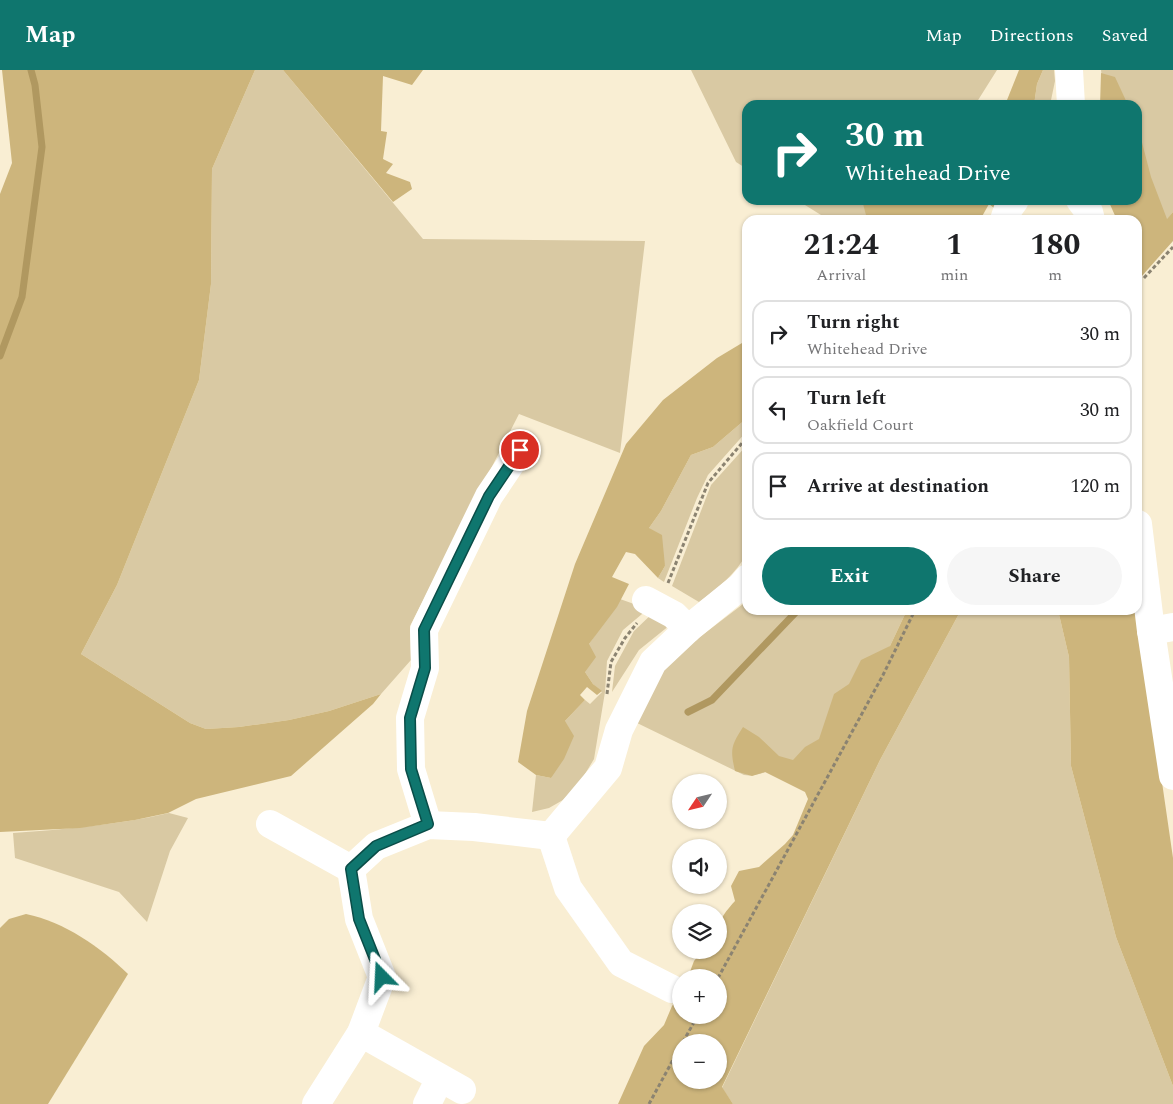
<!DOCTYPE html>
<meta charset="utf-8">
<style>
:root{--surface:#fff;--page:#f6f6f6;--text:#202124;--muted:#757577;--line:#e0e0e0;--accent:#0f766e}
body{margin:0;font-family:Spectral,serif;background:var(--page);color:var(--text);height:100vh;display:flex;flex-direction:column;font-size:19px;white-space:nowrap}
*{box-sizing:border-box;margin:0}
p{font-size:16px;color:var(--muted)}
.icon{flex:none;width:28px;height:28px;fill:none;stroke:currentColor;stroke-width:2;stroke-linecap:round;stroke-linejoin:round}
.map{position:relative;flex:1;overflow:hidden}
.drawer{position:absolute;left:742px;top:145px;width:400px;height:400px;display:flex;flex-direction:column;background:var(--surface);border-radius:15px;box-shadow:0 1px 4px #0004}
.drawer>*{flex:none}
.hud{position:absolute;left:742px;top:30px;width:400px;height:105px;border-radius:15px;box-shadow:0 1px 4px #0004;background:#0f766e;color:#fff;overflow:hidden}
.needle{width:32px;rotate:235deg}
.buttons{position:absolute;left:672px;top:704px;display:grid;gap:10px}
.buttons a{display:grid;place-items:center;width:55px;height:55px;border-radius:50%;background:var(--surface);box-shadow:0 1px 4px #0004;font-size:25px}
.pin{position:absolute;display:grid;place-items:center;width:42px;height:42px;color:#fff;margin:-21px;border:2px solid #fff;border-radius:50%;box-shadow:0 1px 5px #0007}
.me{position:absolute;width:55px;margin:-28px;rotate:339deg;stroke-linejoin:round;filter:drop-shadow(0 0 4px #0008)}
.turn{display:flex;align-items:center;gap:18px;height:105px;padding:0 20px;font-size:22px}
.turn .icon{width:65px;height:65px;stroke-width:2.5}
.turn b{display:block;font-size:35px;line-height:42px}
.eta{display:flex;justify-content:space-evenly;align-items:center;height:85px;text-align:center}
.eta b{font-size:30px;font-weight:700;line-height:35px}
.action{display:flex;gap:10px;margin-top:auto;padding:10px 20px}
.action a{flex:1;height:58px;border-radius:30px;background:var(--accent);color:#fff;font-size:20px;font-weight:700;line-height:58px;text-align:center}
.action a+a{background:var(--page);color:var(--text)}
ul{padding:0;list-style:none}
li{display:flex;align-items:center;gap:15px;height:68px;margin:0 10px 8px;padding:0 10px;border:2px solid var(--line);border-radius:15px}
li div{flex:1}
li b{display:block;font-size:19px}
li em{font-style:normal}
header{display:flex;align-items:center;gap:30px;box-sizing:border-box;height:70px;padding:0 25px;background:var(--accent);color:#fff}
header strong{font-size:24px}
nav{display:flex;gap:28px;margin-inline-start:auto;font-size:18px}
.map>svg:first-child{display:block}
.green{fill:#d9c9a3}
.forest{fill:#cdb57c;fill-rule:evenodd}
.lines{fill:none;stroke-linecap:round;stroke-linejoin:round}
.stream{stroke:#b09860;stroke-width:7}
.path{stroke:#8b8371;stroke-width:3;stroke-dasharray:4 2.5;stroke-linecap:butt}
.minor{stroke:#fff;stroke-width:28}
.major{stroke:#fff;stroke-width:28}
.route-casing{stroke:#0a4d48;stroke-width:12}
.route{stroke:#0f766e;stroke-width:9}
</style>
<header>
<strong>Map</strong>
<nav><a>Map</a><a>Directions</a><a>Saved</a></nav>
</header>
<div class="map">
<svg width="1173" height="1034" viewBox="0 0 1173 1034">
<rect width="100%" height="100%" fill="#f9eed3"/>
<!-- green -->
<g class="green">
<polygon points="255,0 283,0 423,169 645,171 620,383 519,344 410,556 411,590 381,624 329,641 289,650 239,657 206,659 190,653 81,584 117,515 199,310 211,214 212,99"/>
<polygon points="691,0 997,0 975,35 748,35 747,99 736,92"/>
<polygon points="1043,0 1054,0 1055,11 1050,35 1034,35 1037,14"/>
<polygon points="1101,0 1173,0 1173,142 1138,186 1138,35 1105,35"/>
<polygon points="797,130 913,130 895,150 829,150"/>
<polygon points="747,348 747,361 708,405 697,428 664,512 658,508 665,496 649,458 661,441 691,385 713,377"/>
<path d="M747 375V483C736 504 718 518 699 532L672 516 711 415Z"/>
<polygon points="620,529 648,539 623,560 607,591 605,622 594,689 579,714 563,730 549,738 532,742 536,705 551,708 565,651 585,630 590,634 602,622 593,614 585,602 589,574"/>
<path d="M747 531 748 540H907L890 576 811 713 779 697C767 701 757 707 744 705L635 652 661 601 688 576Z"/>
<polygon points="961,540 1058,540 1069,587 1071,696 1116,867 1173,1016 1173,1034 733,1034 722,1018 880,690"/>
<polygon points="655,541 670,555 639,580 612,622 615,596 634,561"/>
<path d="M169 743 188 748 170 781 147 852 119 822 15 788 13 763C66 759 117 755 169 743Z"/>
</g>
<!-- forest -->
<g class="forest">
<polygon points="2,0 255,0 212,99 211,214 199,310 117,515 81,584 190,653 206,659 239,657 289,650 329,641 381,624 373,634 291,706 196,729 168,743 135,750 80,758 0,762 0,124 12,93"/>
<polygon points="283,0 423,0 412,15 383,6 381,61 387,62 383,89 393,94 386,103 410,112 412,119 393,132"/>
<polygon points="1019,0 1043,0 1037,14 1034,35 1005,35"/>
<polygon points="1101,3 1115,7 1128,35 1100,35"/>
<polygon points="1138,57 1151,107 1167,149 1173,142 1173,171 1141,207 1138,205 1138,150 1117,150 1108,130 1138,130"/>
<polygon points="862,130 1001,130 994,138 989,134 980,150 872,150 866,145"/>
<polygon points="747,270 747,348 713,377 691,385 661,441 649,458 662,465 665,496 658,508 635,484 626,482 612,507 629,514 617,537 589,574 596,587 585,602 593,614 602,621 597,625 587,617 580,625 585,630 565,651 574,666 564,689 551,708 536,705 518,692 527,641 575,494 626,374 663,330 717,288"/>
<path d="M907 540H961L880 690 722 1017 733 1034H618L644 976 664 955 672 936 681 924V945H719V908L688 907 694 891 703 880H719C719 853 716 852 735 831L731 816 739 801 759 797 785 774 793 765 808 729 805 722 765 702 752 706 735 701C730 679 731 676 743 657L759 667 779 686 793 690 805 677 819 669 834 624 849 614 861 590 890 576ZM681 972H719V1010H681Z"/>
<polygon points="1058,540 1137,540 1173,788 1173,1016 1116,867 1071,696 1069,587"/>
<path d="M26 844C65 852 100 877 128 904L48 1034H0V858L9 849Z"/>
</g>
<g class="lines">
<!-- stream -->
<g class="stream">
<polyline points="0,286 22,227 42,77 35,15 31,0"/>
<polyline points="688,642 712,630 797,541"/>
</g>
<!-- path -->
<g class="path">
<polyline points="1138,208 1143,209 1173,177"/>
<polyline points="668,513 708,413 748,366"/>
<polyline points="607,624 611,592 625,568 637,553"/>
<polyline points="718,908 883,605 915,540"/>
<polyline points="683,972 698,945"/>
<polyline points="649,1034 681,975"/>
</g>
<!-- minor -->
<g class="minor">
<polyline points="646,530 674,545 688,559"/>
<polyline points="1151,561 1173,557"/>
<polyline points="270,754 351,799"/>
<polyline points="428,755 411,699 410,648 425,598 424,560 489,426 520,380"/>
<polyline points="551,766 568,818 621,893 672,919"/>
<polyline points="361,963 462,1020"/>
<polyline points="316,1034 361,963 382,907 359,849 351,799 376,776 428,755 474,757 551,766 608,698 619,660 653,592 688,559 741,516 748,508"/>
<polyline points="427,1034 440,1008"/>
</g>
<!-- major -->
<g class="major">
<polyline points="1069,0 1071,35"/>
<polyline points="1080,130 1089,142 1091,150"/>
<polyline points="1004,150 1007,141 1015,130"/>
<polyline points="1138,454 1151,561 1173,706"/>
</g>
</g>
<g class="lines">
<defs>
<polyline id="route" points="382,907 359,849 351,799 376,776 428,754 411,699 410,648 425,598 424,560 489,426 520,380"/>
</defs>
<!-- route casing -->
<use href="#route" class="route-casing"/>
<!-- route -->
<use href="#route" class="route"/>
</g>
</svg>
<div class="buttons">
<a><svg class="needle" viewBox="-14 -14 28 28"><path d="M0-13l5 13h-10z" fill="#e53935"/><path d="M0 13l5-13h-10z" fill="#757577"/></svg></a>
<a><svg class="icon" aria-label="sound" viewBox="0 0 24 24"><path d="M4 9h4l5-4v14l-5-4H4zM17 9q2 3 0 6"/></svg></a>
<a><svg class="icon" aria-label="layers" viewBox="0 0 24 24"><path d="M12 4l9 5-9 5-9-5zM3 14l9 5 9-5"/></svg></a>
<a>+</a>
<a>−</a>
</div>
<div class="pin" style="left:520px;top:380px;background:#d93025"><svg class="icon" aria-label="arrive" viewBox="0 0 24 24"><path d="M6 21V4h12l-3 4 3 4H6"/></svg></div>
<svg class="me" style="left:382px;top:907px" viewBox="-20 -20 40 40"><path d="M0-17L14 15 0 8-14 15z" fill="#0f766e" stroke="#fff" stroke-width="4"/></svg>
<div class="hud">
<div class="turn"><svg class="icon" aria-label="right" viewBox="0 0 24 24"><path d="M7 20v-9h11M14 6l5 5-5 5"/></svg><div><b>30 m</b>Whitehead Drive</div></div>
</div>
<section class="drawer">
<div class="eta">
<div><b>21:24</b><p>Arrival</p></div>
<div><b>1</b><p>min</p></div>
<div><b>180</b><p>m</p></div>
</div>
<ul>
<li><svg class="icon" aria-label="right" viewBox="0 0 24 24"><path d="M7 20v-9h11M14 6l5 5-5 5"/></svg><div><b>Turn right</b><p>Whitehead Drive</p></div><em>30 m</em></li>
<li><svg class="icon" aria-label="left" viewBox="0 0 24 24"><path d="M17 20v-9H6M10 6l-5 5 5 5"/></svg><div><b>Turn left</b><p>Oakfield Court</p></div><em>30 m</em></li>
<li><svg class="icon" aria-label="arrive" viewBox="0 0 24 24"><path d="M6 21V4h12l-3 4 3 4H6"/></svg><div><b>Arrive at destination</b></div><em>120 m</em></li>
</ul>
<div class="action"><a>Exit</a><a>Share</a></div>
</section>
</div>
